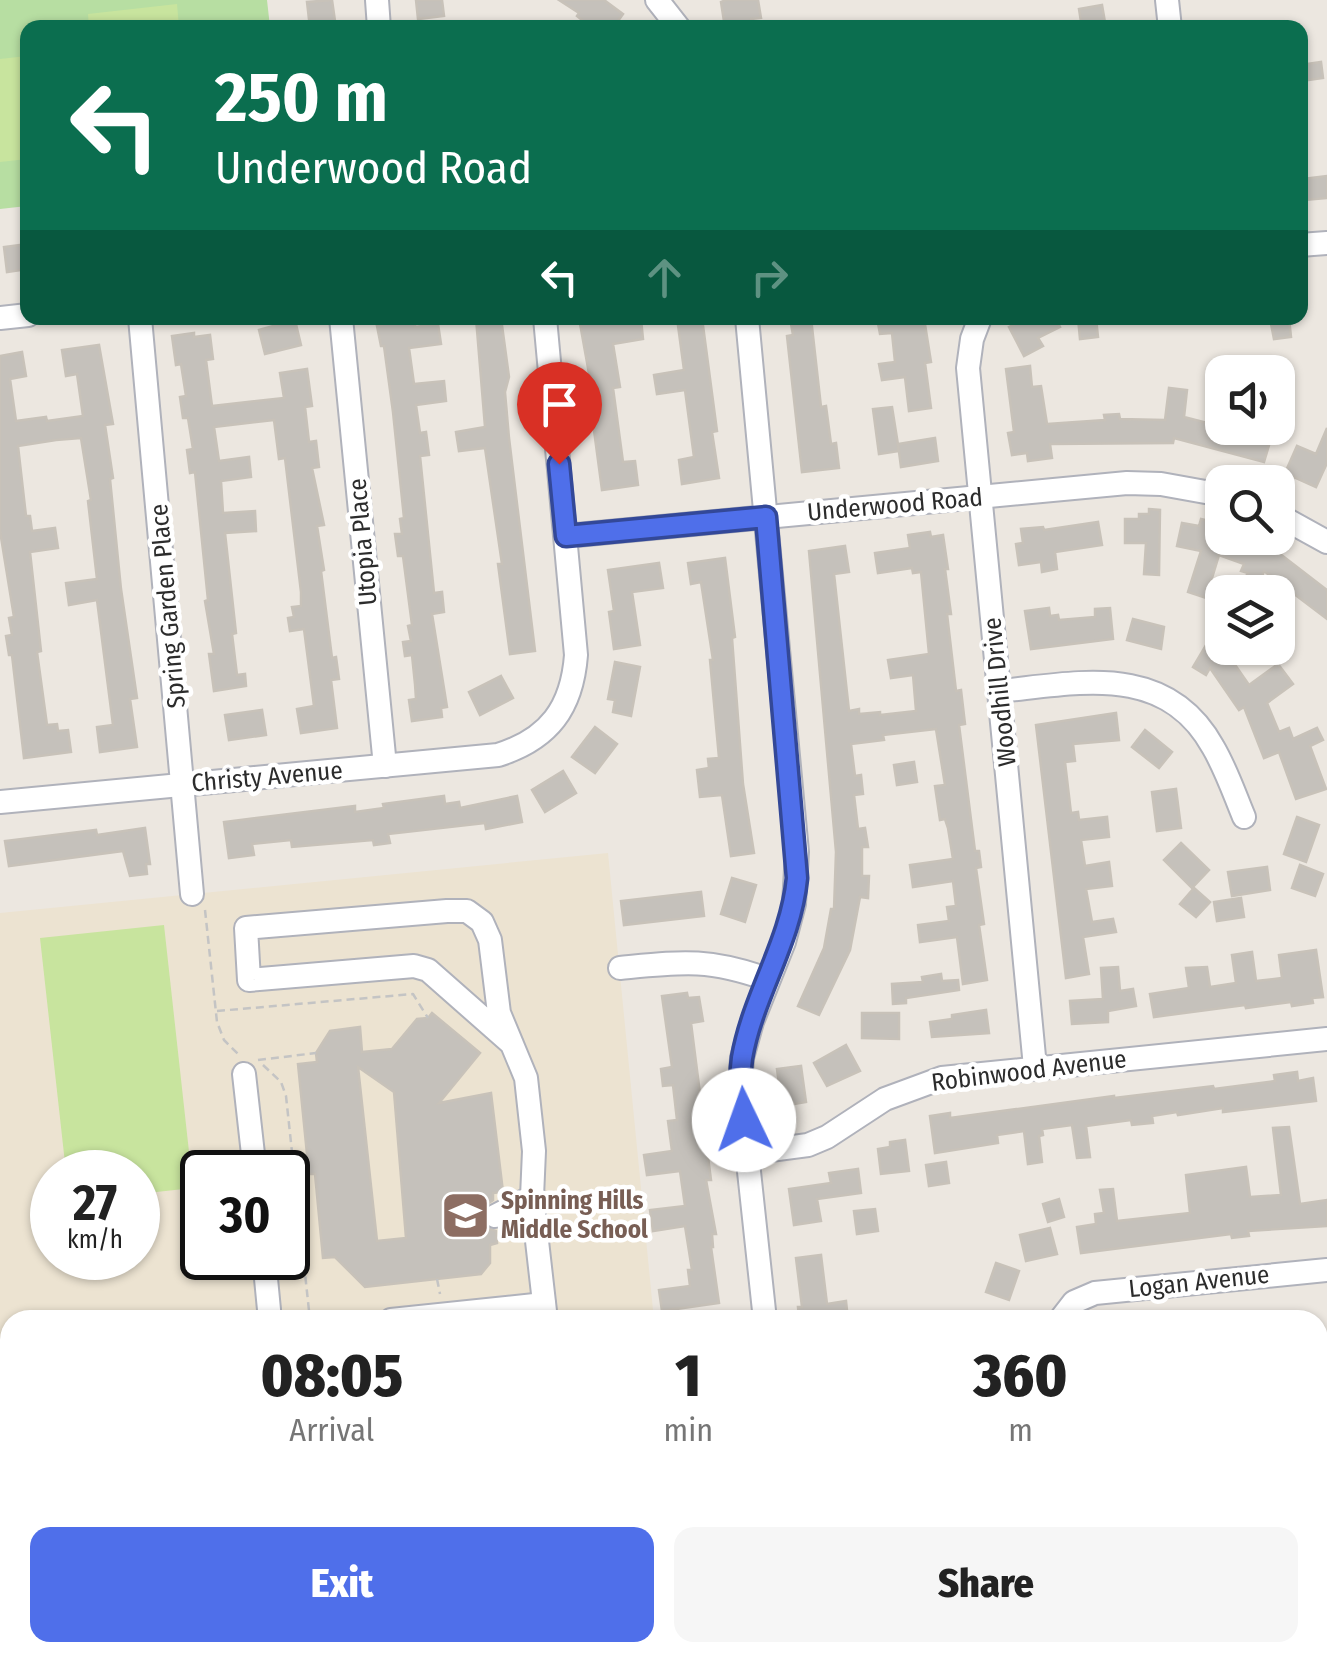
<!DOCTYPE html>
<style>
:root{--surface:#fff;--page:#f6f6f6;--text:#222;--muted:#767676;--accent:#4f6fea}
body{margin:0;font-family:"Fira Sans Condensed",sans-serif;background:var(--page);color:var(--text);height:100vh;display:flex;flex-direction:column;font-size:38px;white-space:nowrap}
*{box-sizing:border-box;margin:0}
p{font-size:32px;color:var(--muted)}
.icon{flex:none;width:55px;height:55px;fill:none;stroke:currentColor;stroke-width:2;stroke-linecap:round;stroke-linejoin:round}
.map{position:relative;flex:1;overflow:hidden}
.side{position:absolute;left:0px;top:1310px;width:1328px;height:352px;display:flex;flex-direction:column;background:var(--surface);border-radius:30px 30px 0 0;box-shadow:0 2px 8px #0004}
.side>*{flex:none}
.banner{position:absolute;left:20px;top:20px;width:1288px;height:305px;border-radius:20px;box-shadow:0 2px 8px #0004;background:#0b6e4f;color:#fff;overflow:hidden}
.fabs{position:absolute;left:1205px;top:355px;display:grid;gap:20px}
.fabs a{display:grid;place-items:center;width:90px;height:90px;border-radius:20px;background:var(--surface);box-shadow:0 2px 8px #0004;font-size:50px}
.speed{position:absolute;left:30px;top:1150px;display:flex;gap:20px;font-size:50px;font-weight:700;text-align:center}
.speed>*{display:grid;place-content:center;width:130px;height:130px;border-radius:50%;background:var(--surface);box-shadow:0 2px 8px #0004;line-height:1}
.speed small{font-size:25px;font-weight:400}
.speed .limit{border:5px solid #111;border-radius:15px;background:#fff;color:#111}
.pin{position:absolute;display:grid;place-items:center;width:85px;height:85px;color:#fff;margin:-102px -42px;border-radius:50% 50% 50% 0;rotate:-45deg;box-shadow:0 0 10px #0007}
.pin .icon{rotate:45deg}
.me{position:absolute;width:110px;margin:-55px;rotate:357deg;stroke-linejoin:round;filter:drop-shadow(0 0 8px #0008)}
.turn{display:flex;align-items:center;gap:35px;height:210px;padding:0 30px;font-size:45px}
.turn .icon{width:130px;height:130px;stroke-width:2.5}
.turn b{display:block;font-size:70px;line-height:85px}
.lanes{display:flex;align-items:center;height:95px;padding:0 30px;background:#0003;justify-content:center;gap:50px;direction:ltr}
.lanes .off{opacity:.35}
.eta{display:flex;justify-content:space-evenly;align-items:center;height:170px;text-align:center}
.eta b{font-size:60px;font-weight:800;line-height:70px}
.button{display:flex;gap:20px;margin-top:auto;padding:20px 30px}
.button a{flex:1;height:115px;border-radius:20px;background:var(--accent);color:#fff;font-size:40px;font-weight:800;line-height:115px;text-align:center}
.button a+a{background:var(--page);color:var(--text)}
.map>svg:first-child{display:block}
.education{fill:#ece3d1;fill-rule:evenodd}
.green{fill:#b7dea2}
.pitch{fill:#c8e49e}
.building{fill:#c5c1bb;stroke:#c8c2b9;stroke-width:2.5;fill-rule:evenodd}
.lines{fill:none;stroke-linecap:round;stroke-linejoin:round}
.minor-casing{stroke:#b0b2bb;stroke-width:26}
.major-casing{stroke:#c4c4c4;stroke-width:34}
.path{stroke:#c4c4c4;stroke-width:2.5;stroke-dasharray:8 5;stroke-linecap:butt}
.minor{stroke:#fff;stroke-width:22}
.major{stroke:#e5c76d;stroke-width:30}
.route-casing{stroke:#334898;stroke-width:25}
.route{stroke:#4f6fea;stroke-width:18}
.labels{text-anchor:middle;dominant-baseline:central;stroke-width:9;stroke-linejoin:round;paint-order:stroke}
.street-label{font-size:25px;fill:#2c2c2c;stroke:#fff}
.education-label{font-size:25px;font-weight:bold;fill:#785e54;stroke:#fff;text-anchor:start}
</style>
<div class="map">
<svg width="1327" height="1661" viewBox="0 0 1327 1661">
<rect width="100%" height="100%" fill="#ece7e0"/>
<!-- education -->
<path class="education" d="M608 853 654 1320H10V1511L0 1479V913ZM52 1172H138V1258H52ZM202 1172H288V1258H202Z"/>
<!-- green -->
<polygon class="green" points="0,0 267,0 270,27 28,28 27,206 0,209"/>
<!-- pitch -->
<g class="pitch">
<polygon points="177,4 179,27 89,27 88,14"/>
<polygon points="27,56 27,159 0,162 0,59"/>
<polygon points="164,925 193,1188 138,1194 138,1172 66,1172 40,938"/>
</g>
<!-- building -->
<g class="building">
<polygon points="332,0 336,28 310,28 307,2"/>
<polygon points="416,0 442,0 444,16 418,19"/>
<polygon points="559,0 604,0 623,14 613,28 592,28 577,16 579,13"/>
<polygon points="726,0 758,0 761,18 751,19 752,28 725,28 721,2"/>
<polygon points="1102,5 1106,28 1082,28 1079,9"/>
<polygon points="1321,62 1323,78 1301,81 1300,65"/>
<polygon points="1327,176 1327,198 1305,200 1302,179"/>
<polygon points="28,244 28,269 7,272 4,247"/>
<polygon points="380,318 406,318 407,324 415,322 415,327 438,324 441,344 409,348 414,384 444,381 446,401 416,405 420,433 426,432 429,455 420,456 434,593 442,592 444,612 432,614 447,707 441,708 442,717 412,721 409,700 416,699 415,684 412,655 405,656 403,642 411,641 408,626 412,625 403,556 398,556 395,534 402,534 400,519 404,518 393,412 384,346 381,346 377,326 382,325"/>
<polygon points="476,318 501,318 509,377 505,392 509,438 535,651 510,654 498,564 502,564 485,448 459,451 456,432 485,427"/>
<polygon points="579,318 617,318 618,322 641,319 643,339 613,344 620,387 613,388 623,462 635,461 638,485 602,490 591,408 595,407"/>
<polygon points="677,318 702,318 717,431 712,432 719,478 682,484 679,460 694,457 685,390 657,394 654,375 684,370"/>
<polygon points="790,318 811,318 821,407 826,406 831,444 836,443 839,468 802,472 787,336 793,335"/>
<polygon points="877,318 924,318 931,362 925,363 931,408 909,411 905,377 882,380 879,364 895,362 892,333 880,334"/>
<polygon points="1028,318 1055,318 1060,327 1038,338 1043,346 1024,356 1009,327"/>
<polygon points="1078,318 1096,318 1098,337 1080,339"/>
<polygon points="1289,318 1291,337 1274,339 1270,319"/>
<polygon points="295,320 301,345 265,354 259,330"/>
<polygon points="194,333 194,337 210,335 213,359 206,360 212,406 284,398 280,373 307,369 312,406 305,407 309,442 316,441 319,467 312,468 324,525 317,526 324,570 321,571 332,658 336,657 339,679 331,680 337,728 301,733 297,709 314,706 304,629 290,631 288,618 294,617 292,607 301,606 301,592 285,458 279,459 274,420 214,427 219,461 249,457 251,477 221,481 223,513 255,511 256,531 225,533 236,633 232,634 237,675 245,674 246,686 214,691 209,654 214,654 205,601 208,600 195,472 190,473 187,450 193,449 188,418 183,418 180,397 186,396 181,364 176,365 172,336"/>
<polygon points="99,345 113,424 105,425 113,478 110,479 121,589 137,698 130,699 137,747 100,752 97,727 113,725 97,600 69,605 66,583 97,579 88,501 91,500 81,438 56,440 18,446 26,516 30,516 32,531 55,528 58,548 30,552 41,651 37,652 47,725 57,724 58,731 68,730 71,752 24,758 12,655 9,655 6,636 12,635 9,618 14,617 0,531 0,356 22,352 26,376 10,379 16,421 46,417 47,421 83,416 77,374 66,376 62,350"/>
<polygon points="1030,366 1032,387 1041,386 1047,424 1105,420 1104,415 1119,414 1120,419 1165,420 1169,388 1187,390 1184,417 1246,433 1248,428 1272,435 1264,462 1174,438 1173,443 1050,444 1052,458 1028,461 1027,453 1012,455 1008,433 1014,432 1006,369"/>
<polygon points="892,407 899,451 879,454 873,409"/>
<polygon points="1327,428 1327,463 1316,487 1285,473 1297,446 1316,454"/>
<polygon points="935,438 938,461 901,467 898,444"/>
<polygon points="1149,509 1160,510 1159,575 1144,574 1146,543 1125,543 1125,519 1139,519 1139,514 1149,514"/>
<polygon points="1201,519 1222,524 1219,538 1234,538 1279,553 1327,590 1327,619 1264,571 1256,592 1237,592 1248,573 1241,571 1244,564 1219,555 1206,598 1188,592 1201,551 1177,546 1182,523 1199,526"/>
<polygon points="1098,522 1102,545 1055,552 1057,569 1042,572 1041,562 1019,565 1016,544 1023,543 1021,529 1043,527 1044,530"/>
<polygon points="930,532 931,537 943,535 948,569 945,569 951,614 947,614 956,691 961,690 965,724 959,725 975,851 979,851 981,867 976,868 984,924 979,925 987,980 963,984 957,937 920,942 918,925 949,921 947,907 956,906 953,881 913,887 910,865 953,859 948,828 945,819 940,820 935,786 945,785 936,729 883,735 884,740 851,744 855,776 861,775 863,794 854,795 858,829 865,828 868,847 862,847 862,876 869,876 868,898 860,897 850,950 819,1015 798,1006 824,948 831,909 834,909 836,852 809,551 845,546 849,572 834,574 849,711 859,709 859,714 880,712 880,715 916,711 913,675 891,678 888,660 929,654 921,572 913,573 912,568 878,573 875,553 910,548 908,535"/>
<polygon points="725,558 735,637 732,638 743,784 754,853 731,856 722,795 700,797 697,770 709,768 708,759 719,758 710,660 713,660 701,582 691,584 688,563"/>
<polygon points="659,563 663,588 632,592 640,645 614,649 609,612 614,611 608,570"/>
<polygon points="1049,608 1050,616 1058,615 1059,620 1095,617 1095,609 1110,608 1113,639 1031,649 1025,611"/>
<polygon points="1133,619 1164,627 1161,649 1127,640"/>
<polygon points="1209,640 1220,648 1239,648 1231,659 1249,685 1278,664 1293,684 1267,703 1279,732 1289,728 1293,739 1317,728 1323,740 1310,746 1326,789 1296,799 1279,752 1264,758 1244,707 1239,710 1210,668 1206,675 1193,667"/>
<polygon points="615,662 640,667 631,716 613,712 615,700 608,699"/>
<polygon points="501,676 513,698 480,715 469,692"/>
<polygon points="262,710 266,735 229,740 225,715"/>
<polygon points="1116,713 1119,740 1073,744 1075,761 1065,762 1071,813 1078,812 1079,820 1107,817 1109,837 1081,840 1085,866 1109,862 1112,886 1086,889 1092,922 1113,919 1116,932 1083,937 1089,974 1066,978 1036,725"/>
<polygon points="595,727 617,744 595,773 572,757"/>
<polygon points="1145,730 1172,752 1159,768 1132,747"/>
<polygon points="914,762 917,782 897,785 894,765"/>
<polygon points="563,771 576,793 545,812 532,790"/>
<polygon points="1176,789 1181,828 1157,831 1152,792"/>
<polygon points="444,796 445,804 459,802 460,808 517,796 522,822 486,829 485,823 388,834 390,843 374,845 373,840 292,847 291,840 252,844 254,855 229,858 224,822 355,806 355,812 384,808 383,804"/>
<polygon points="1297,817 1319,825 1306,862 1284,854"/>
<polygon points="145,828 150,864 146,864 147,874 130,876 123,851 9,866 5,841 96,830 97,835"/>
<polygon points="1181,843 1209,870 1192,888 1164,860"/>
<polygon points="1300,865 1323,874 1315,896 1292,888"/>
<polygon points="1267,867 1270,890 1232,896 1228,872"/>
<polygon points="732,878 756,885 745,922 721,914"/>
<polygon points="1194,888 1210,902 1196,917 1180,904"/>
<polygon points="701,892 704,916 624,925 621,901"/>
<polygon points="1241,898 1244,917 1217,921 1214,902"/>
<polygon points="1316,950 1323,997 1312,998 1313,1003 1292,1006 1291,1002 1246,1008 1245,1005 1154,1017 1150,994 1189,988 1186,968 1207,967 1210,987 1236,983 1232,955 1252,952 1256,981 1282,978 1279,955"/>
<polygon points="1118,967 1120,991 1133,989 1136,1006 1108,1011 1108,1022 1072,1024 1070,1001 1103,999 1101,968"/>
<polygon points="941,974 942,981 958,980 959,990 906,998 906,1003 893,1004 892,984 923,982 922,977"/>
<polygon points="687,993 688,998 699,997 703,1021 691,1023 711,1180 706,1180 716,1234 712,1234 713,1247 711,1247 719,1303 662,1311 659,1290 690,1286 688,1270 692,1270 685,1226 653,1231 650,1210 685,1206 680,1171 647,1175 644,1155 672,1151 668,1121 677,1120 673,1085 663,1086 661,1069 672,1067 662,996"/>
<polygon points="986,1010 989,1033 932,1037 930,1022 952,1019 952,1015"/>
<path d="M432 1013 480 1053 439 1103 491 1093 503 1192 493 1193V1200L483 1207 480 1216 486 1228 496 1231 497 1243 490 1245V1263L481 1274 365 1287 335 1257 323 1258 315 1174H309L298 1064 317 1062 316 1053 330 1031 360 1027 362 1052 392 1049 417 1019 428 1018ZM358 1067 394 1092 406 1238 377 1241Z"/>
<polygon points="862,1013 899,1013 899,1039 862,1038"/>
<polygon points="846,1045 860,1071 827,1086 814,1063"/>
<polygon points="801,1066 806,1102 782,1106 777,1069"/>
<polygon points="1297,1072 1298,1081 1313,1078 1316,1101 1223,1112 1223,1108 1178,1115 1177,1112 1152,1116 1153,1123 1132,1125 1131,1120 1086,1126 1090,1157 1077,1158 1072,1125 1042,1129 1043,1135 1039,1136 1042,1162 1028,1164 1024,1131 997,1135 998,1143 935,1153 930,1116 950,1113 950,1118 1114,1096 1114,1098 1213,1086 1214,1089 1275,1081 1274,1075"/>
<polygon points="1289,1127 1300,1204 1327,1200 1327,1226 1248,1231 1249,1236 1232,1238 1231,1234 1081,1253 1077,1227 1096,1224 1095,1214 1104,1213 1100,1190 1113,1189 1117,1221 1190,1213 1186,1175 1246,1167 1250,1197 1281,1195 1273,1128"/>
<polygon points="905,1140 909,1171 881,1174 878,1149 890,1147 890,1142"/>
<polygon points="946,1162 949,1183 929,1186 926,1165"/>
<polygon points="858,1169 861,1193 817,1199 821,1221 794,1225 789,1189 831,1183 829,1173"/>
<polygon points="1059,1199 1064,1217 1048,1222 1043,1204"/>
<polygon points="875,1209 878,1231 857,1234 854,1211"/>
<polygon points="1050,1228 1057,1254 1026,1261 1020,1235"/>
<polygon points="821,1255 827,1304 846,1301 848,1320 799,1320 798,1307 802,1307 796,1258"/>
<polygon points="996,1263 1019,1271 1009,1300 986,1292"/>
</g>
<g class="lines">
<defs>
<g id="minor">
<polyline points="377,0 379,28"/>
<polyline points="657,0 679,28"/>
<polyline points="1167,0 1170,28"/>
<polyline points="1300,245 1327,243"/>
<polyline points="0,318 28,315"/>
<polyline points="140,318 192,894"/>
<polyline points="341,318 385,766"/>
<polyline points="747,318 797,852 794,904 784,942 752,1022 742,1058 740,1088 765,1320"/>
<polyline points="980,318 972,339 968,368 1035,1067"/>
<polyline points="1278,515 1327,542"/>
<polyline points="566,536 1127,483 1161,484 1222,495"/>
<path d="M1000 691C1079 683 1166 662 1213 747 1226 769 1234 793 1244 817"/>
<path d="M0 802 498 755C549 739 572 708 576 655L545 318"/>
<path d="M620 968C682 962 707 958 767 979"/>
<polyline points="512,1044 428,970 414,966 249,980 246,928 447,911 467,911 482,922 490,940 499,1013 526,1078 534,1151 532,1197 546,1320"/>
<polyline points="244,1074 255,1172"/>
<polyline points="747,1153 808,1145 827,1137 885,1099 942,1078 1327,1039"/>
<polyline points="495,1216 532,1197"/>
<polyline points="264,1258 270,1320"/>
<polyline points="391,1320 544,1304"/>
<polyline points="1060,1320 1074,1302 1095,1293 1327,1270"/>
<polyline points="1318,1501 1327,1500"/>
<polyline points="333,1652 333,1661"/>
<polyline points="369,1652 370,1661"/>
<polyline points="469,1652 470,1661"/>
<polyline points="973,1652 973,1661"/>
<polyline points="133,1657 133,1661"/>
<polyline points="287,1661 287,1654 304,1652"/>
</g>
<g id="major">
<polyline points="0,1479 10,1511"/>
<polyline points="0,1607 10,1643"/>
<polyline points="48,1652 49,1661"/>
</g>
</defs>
<!-- minor casing -->
<use href="#minor" class="minor-casing"/>
<!-- major casing -->
<use href="#major" class="major-casing"/>
<!-- path -->
<g class="path">
<polyline points="205,910 217,1022 224,1040 238,1054"/>
<polyline points="217,1011 413,994 428,1018"/>
<polyline points="258,1060 316,1053"/>
<polyline points="263,1065 281,1082 286,1096 310,1320"/>
<polyline points="437,1279 440,1294"/>
</g>
<!-- minor -->
<use href="#minor" class="minor"/>
<!-- major -->
<use href="#major" class="major"/>
</g>
<g class="lines">
<defs>
<path id="route" d="M559 464 566 536 766 517 797 878C791 942 753 995 742 1058 739 1079 741 1100 744 1120"/>
</defs>
<!-- route casing -->
<use href="#route" class="route-casing"/>
<!-- route -->
<use href="#route" class="route"/>
</g>
<!-- icons -->
<defs>
<symbol id="school-square" viewBox="-11 -11 22 22"><rect x="-9" y="-9" width="18" height="18" rx="4" fill="#8d6e63" stroke="#fff"/><path d="M0-5L7-2L0 1L-7-2ZM-4 1L0 2.5L4 1V4Q0 6-4 4Z" fill="#fff"/></symbol>
</defs>
<g fill-rule="evenodd">
<use href="#school-square" x="438" y="1188" width="55" height="55"/>
</g>
<g class="labels">
<!-- street labels -->
<g class="street-label">
<text transform="translate(895 505) rotate(-5)">Underwood Road</text>
<text transform="translate(363 542) rotate(-95)">Utopia Place</text>
<text transform="translate(168 606) rotate(-95)">Spring Garden Place</text>
<text transform="translate(1000 692) rotate(-96)">Woodhill Drive</text>
<text transform="translate(267 777) rotate(-5)">Christy Avenue</text>
<text transform="translate(1029 1071) rotate(-7)">Robinwood Avenue</text>
<text transform="translate(1199 1282) rotate(-6)">Logan Avenue</text>
</g>
<!-- education labels -->
<g class="education-label">
<text x="501" y="1201">Spinning Hills<tspan x="501" dy="29">Middle School</tspan></text>
</g>
</g>
</svg>
<div class="fabs">
<a><svg class="icon" aria-label="sound" viewBox="0 0 24 24"><path d="M4 9h4l5-4v14l-5-4H4zM17 9q2 3 0 6"/></svg></a>
<a><svg class="icon" aria-label="search" viewBox="0 0 24 24"><circle cx="10" cy="10" r="6"/><path d="M15 15l6 6"/></svg></a>
<a><svg class="icon" aria-label="layers" viewBox="0 0 24 24"><path d="M12 4l9 5-9 5-9-5zM3 14l9 5 9-5"/></svg></a>
</div>
<div class="speed"><div>27<small>km/h</small></div><div class="limit">30</div></div>
<div class="pin" style="left:559px;top:464px;background:#d93025"><svg class="icon" aria-label="arrive" viewBox="0 0 24 24"><path d="M6 21V4h12l-3 4 3 4H6"/></svg></div>
<svg class="me" style="left:744px;top:1120px" viewBox="-20 -20 40 40"><circle r="19" fill="#fff"/><path d="M0-13L10 11 0 6-10 11z" fill="#4f6fea"/></svg>
<div class="banner">
<div class="turn"><svg class="icon" aria-label="left" viewBox="0 0 24 24"><path d="M17 20v-9H6M10 6l-5 5 5 5"/></svg><div><b>250 m</b>Underwood Road</div></div>
<div class="lanes"><svg class="icon" aria-label="left" viewBox="0 0 24 24"><path d="M17 20v-9H6M10 6l-5 5 5 5"/></svg><svg class="icon off" aria-label="ahead" viewBox="0 0 24 24"><path d="M12 20V5M6 11l6-6 6 6"/></svg><svg class="icon off" aria-label="right" viewBox="0 0 24 24"><path d="M7 20v-9h11M14 6l5 5-5 5"/></svg></div>
</div>
<section class="side">
<div class="eta">
<div><b>08:05</b><p>Arrival</p></div>
<div><b>1</b><p>min</p></div>
<div><b>360</b><p>m</p></div>
</div>
<div class="button"><a>Exit</a><a>Share</a></div>
</section>
</div>
